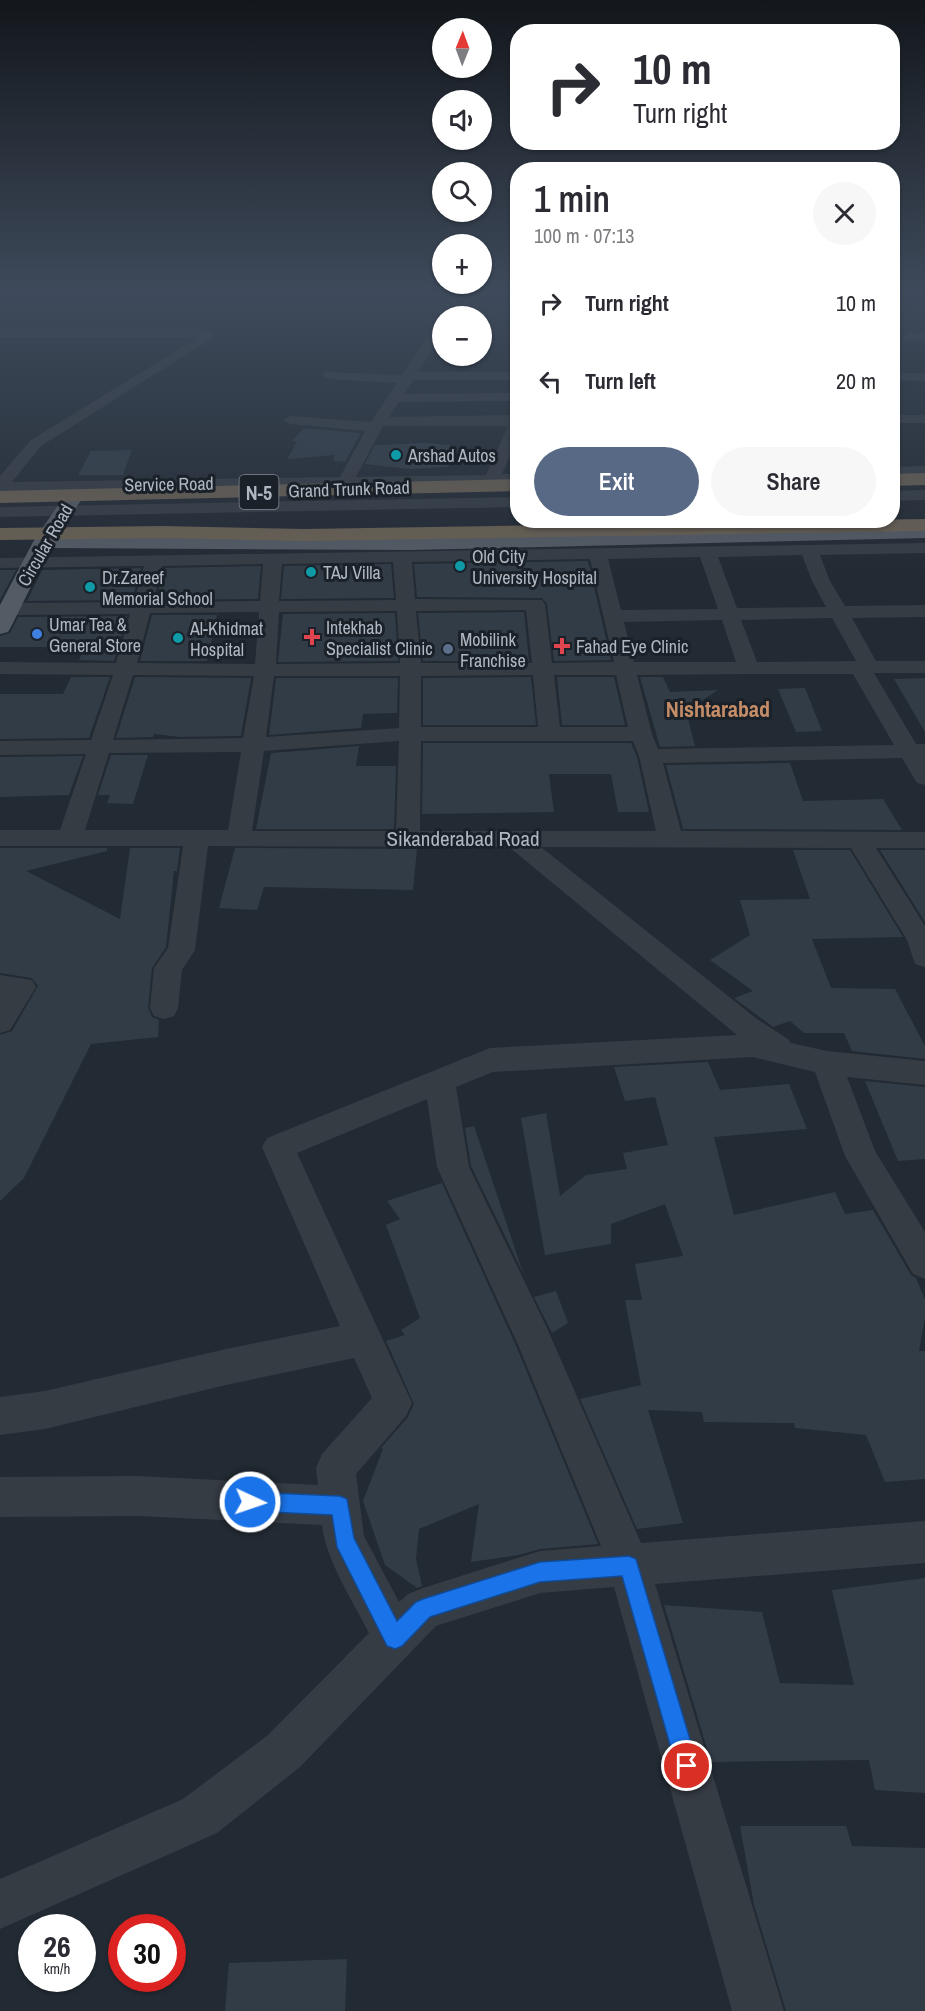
<!DOCTYPE html>
<meta charset="utf-8">
<style>
:root{--surface:#fff;--page:#f7f7f7;--text:#2b2b33;--muted:#7c7c81;--accent:#576985}
body{margin:0;font-family:"Archivo Narrow",sans-serif;background:var(--page);color:var(--text);height:100vh;display:flex;flex-direction:column;font-size:22px;white-space:nowrap}
*{box-sizing:border-box;margin:0}
p{font-size:20px;color:var(--muted)}
.icon{flex:none;width:33px;height:33px;fill:none;stroke:currentColor;stroke-width:2;stroke-linecap:round;stroke-linejoin:round}
.map{position:relative;flex:1;overflow:hidden}
.drawer{position:absolute;left:510px;top:162px;width:390px;height:366px;display:flex;flex-direction:column;background:var(--surface);border-radius:24px;box-shadow:0 2px 4px #0004}
.drawer>*{flex:none}
.guide{position:absolute;left:510px;top:24px;width:390px;height:126px;border-radius:24px;box-shadow:0 2px 4px #0004;background:#fff;color:var(--text);overflow:hidden}
.needle{width:39px;rotate:1deg}
.buttons{position:absolute;left:432px;top:18px;display:grid;gap:12px}
.buttons a{display:grid;place-items:center;width:60px;height:60px;border-radius:50%;background:var(--surface);box-shadow:0 2px 4px #0004;font-size:30px}
.speed{position:absolute;left:18px;top:1914px;display:flex;gap:12px;font-size:30px;font-weight:700;text-align:center}
.speed>*{display:grid;place-content:center;width:78px;height:78px;border-radius:50%;background:var(--surface);box-shadow:0 2px 4px #0004;line-height:1}
.speed small{font-size:15px;font-weight:400}
.speed .limit{border:9px solid #d22;background:#fff;color:#111}
.pin{position:absolute;display:grid;place-items:center;width:51px;height:51px;color:#fff;margin:-26px;border:3px solid #fff;border-radius:50%;box-shadow:0 2px 6px #0007}
.me{position:absolute;width:66px;margin:-33px;rotate:93deg;stroke-linejoin:round;filter:drop-shadow(0 0 4px #0008)}
.turn{display:flex;align-items:center;gap:21px;height:126px;padding:0 24px;font-size:27px}
.turn .icon{width:78px;height:78px;stroke-width:2.5}
.turn b{display:block;font-size:42px;line-height:51px}
.round{display:grid;place-items:center;flex:none;width:63px;height:63px;border-radius:32px;background:var(--page)}
.headline{display:flex;align-items:center;justify-content:space-between;height:102px;padding:0 24px}
h1{font-size:36px;font-weight:600;line-height:45px}
.action{display:flex;gap:12px;margin-top:auto;padding:12px 24px}
.action a{flex:1;height:69px;border-radius:36px;background:var(--accent);color:#fff;font-size:24px;font-weight:600;line-height:69px;text-align:center}
.action a+a{background:var(--page);color:var(--text)}
ul{padding:0;list-style:none}
li{display:flex;align-items:center;gap:18px;height:78px;padding:0 24px}
li div{flex:1}
li b{display:block;font-size:22px}
li em{font-style:normal}
.map>svg:first-child{display:block}
.building{fill:#323c47}
.lines{fill:none;stroke-linecap:round;stroke-linejoin:round}
.minor{fill:#353c44;fill-rule:evenodd}
.major{fill:#535b64;fill-rule:evenodd}
.highway{fill:#696053;fill-rule:evenodd}
.route{fill:#1a73e8;stroke:#114b97;stroke-width:1.5}
.culture-dot{fill:#0f9aa8;stroke:#1b2129;stroke-width:2}
.shop-dot{fill:#3f7fe0;stroke:#1b2129;stroke-width:2}
.health-dot{fill:#e0444e;stroke:#1b2129;stroke-width:2}
.service-dot{fill:#5c6f8a;stroke:#1b2129;stroke-width:2}
.labels{text-anchor:middle;dominant-baseline:central;stroke-width:6;stroke-linejoin:round;paint-order:stroke}
.far-poi-label{font-size:18px;fill:#afb7c1;stroke:#1b2129;text-anchor:start}
.far-street-label{font-size:18px;fill:#afb7c1;stroke:#1b2129}
.shield{fill:#1b2129;stroke:#838a93;stroke-width:1.5}
.shield-label{font-size:20px;font-weight:bold;fill:#afb7c1}
.street-label{font-size:21px;fill:#afb7c1;stroke:#1b2129}
.far-district-label{font-size:22px;font-weight:bold;fill:#c48c67;stroke:#1b2129}
</style>
<div class="map">
<svg width="925" height="2011" viewBox="0 0 925 2011">
<rect width="100%" height="100%" fill="#222a33"/>
<!-- building -->
<g class="building">
<polygon points="304,428 361,433 345,462 334,461 334,455 287,459 297,442 292,441"/>
<polygon points="426,443 450,445 448,467 410,469 365,464 375,445"/>
<polygon points="132,450 123,475 78,475 91,451"/>
<polygon points="588,561 611,660 554,661 547,604 542,598 417,597 414,564"/>
<polygon points="391,564 394,598 281,599 284,566"/>
<polygon points="261,566 258,599 156,600 164,568"/>
<polygon points="141,568 132,600 27,601 42,570"/>
<polygon points="0,570 16,570 0,600"/>
<polygon points="524,612 529,661 423,661 418,613"/>
<polygon points="395,613 398,661 278,662 283,614"/>
<polygon points="152,615 217,615 207,661 140,661"/>
<polygon points="127,616 114,661 79,660 84,649 80,647 0,647 0,636 10,633 18,617"/>
<polygon points="71,677 110,677 89,738 0,739 0,694 63,694"/>
<polygon points="135,677 251,678 241,736 180,737 154,734 153,737 116,738"/>
<polygon points="531,677 536,725 423,725 423,678"/>
<polygon points="557,677 614,677 625,725 562,725"/>
<polygon points="640,677 663,677 670,692 718,690 686,711 695,746 660,747"/>
<polygon points="276,678 398,678 397,713 363,714 361,728 269,735"/>
<polygon points="925,678 925,732 894,679"/>
<polygon points="805,688 822,731 796,732 778,689"/>
<polygon points="423,743 631,743 637,757 649,812 618,812 611,774 549,774 554,812 422,814"/>
<polygon points="359,746 356,766 396,766 394,829 256,829 271,753"/>
<polygon points="111,755 148,755 133,804 107,803 110,795 98,795"/>
<polygon points="83,756 69,795 0,797 0,757"/>
<polygon points="790,763 803,801 883,799 902,830 683,829 666,765"/>
<polygon points="0,848 107,848 107,851 26,871 120,919 130,848 180,848 177,871 174,871 166,947 152,968 148,1008 152,1017 159,1020 158,1037 91,1044 24,1178 0,1201 0,1035 12,1031 38,986 32,978 0,973"/>
<polygon points="235,848 417,849 413,890 264,887 257,910 219,908"/>
<polygon points="793,850 850,850 903,937 812,939 831,988 895,989 925,1046 925,1059 852,1051 844,1033 804,1033 790,1021 773,1027 734,998 753,991 710,960 750,935 740,900 810,899"/>
<polygon points="880,850 925,850 925,922"/>
<polygon points="708,1062 720,1090 789,1084 807,1129 714,1137 734,1215 835,1192 845,1214 873,1210 911,1275 916,1278 925,1300 925,1317 919,1351 925,1351 925,1479 885,1482 866,1435 795,1428 794,1423 704,1422 702,1412 648,1410 683,1523 637,1529 580,1399 641,1385 625,1300 642,1300 635,1264 683,1256 665,1204 611,1224 611,1244 545,1255 521,1118 546,1113 560,1196 586,1175 627,1169 623,1153 668,1145 655,1097 625,1101 614,1067"/>
<polygon points="865,1081 925,1087 925,1159 898,1161"/>
<polygon points="474,1126 523,1273 471,1166 465,1128"/>
<polygon points="442,1183 517,1348 598,1544 540,1549 519,1555 471,1562 479,1504 419,1529 416,1559 422,1586 417,1588 385,1565 363,1501 383,1449 381,1448 408,1417 414,1404 386,1341 405,1335 401,1330 420,1318 386,1225 400,1219 387,1201"/>
<polygon points="556,1291 568,1323 552,1333 534,1297"/>
<polygon points="925,1578 925,1793 875,1790 869,1760 711,1762 664,1605 762,1612 780,1683 854,1685 832,1590"/>
<polygon points="740,1826 846,1826 852,1846 925,1848 925,2011 786,2011 754,1905"/>
<polygon points="347,1959 345,2011 225,2011 229,1963"/>
</g>
<g class="lines">
<!-- minor -->
<g class="minor">
<path d="M0 329H203L215 336 41 446 12 482 340 477 365 431 290 424 283 420 290 416 371 422 397 383 330 379 325 378 323 375 325 372 402 375 432 330H442V334L418 372H518V380H413L404 394 518 393V401L399 402 389 417 518 415V438L502 474H518V484L0 492V476L31 440 199 337H0ZM383 426H508L486 475 356 477Z"/>
<polygon points="909,333 925,333 925,341 904,340 903,337"/>
<polygon points="897,373 925,373 925,381 892,380 892,374"/>
<rect x="892" y="415" width="33" height="8"/>
<polygon points="925,466 925,476 892,477 892,467"/>
<polygon points="925,490 925,500 892,501 892,491"/>
<polygon points="518,497 518,507 0,517 0,507"/>
<path d="M925 543V553L820 555 830 581 845 606 925 605V617L852 618 876 661H925V673H874L916 744H925V785L917 783 902 758 663 763 681 831 925 832V848H876L925 926V967L915 964 907 940 851 848 541 847 757 1019 788 1039 791 1043 827 1051 925 1061V1085L847 1077 875 1151 925 1232V1279L913 1274 845 1156 815 1072 753 1057 493 1072 456 1087 469 1167 547 1328 641 1543 925 1521V1563L655 1584 784 2011H732L614 1587 540 1593 436 1626 300 1767 217 1833 0 1929V1879L183 1799 268 1735 369 1633C353 1601 326 1561 322 1525L138 1516 0 1517V1477L138 1476 318 1485 316 1468 322 1454 372 1398 354 1358 226 1385 45 1429 0 1435V1397L45 1391 226 1349 340 1326 262 1147 267 1138 490 1048 737 1035 509 847 208 846 195 950 182 970 178 1008 174 1016 164 1019 154 1016 150 1008 154 968 168 948 183 846H0V830H60L86 754 0 755V741L91 740 113 675 0 674V662L116 663 130 614 10 615 3 613 0 609 3 605 10 603 134 602 144 566 0 568V558ZM802 555 812 581 826 607 737 608 718 557ZM700 557 718 609 621 610 608 559ZM590 559 614 662 552 663 545 604 542 600 415 599 412 562ZM393 562 396 600 279 601 282 564ZM263 564 260 601 153 602 162 566ZM526 610 532 663H421L416 611ZM397 611 400 663 276 664 279 612ZM259 612 255 664 137 663 150 613ZM832 618 856 661 757 662 741 620ZM722 620 736 662H634L624 622ZM749 674H853L894 745 658 749 652 734 637 675ZM133 675 254 676 243 738 113 740ZM533 675 538 727H421V676ZM554 675H616L628 727H560ZM274 676H400L399 728 266 737ZM399 741 396 831H252L264 751ZM421 741H633L639 756 656 831H420ZM241 752 228 830H85L109 753ZM427 1099 437 1167 519 1347 601 1546 540 1551 423 1588 408 1594 399 1602 364 1536 356 1474 406 1416 412 1403 297 1153Z"/>
<polygon points="0,975 32,980 36,987 10,1030 0,1033"/>
</g>
<!-- major -->
<polygon class="major" points="74,490 81,492 84,496 57,536 409,538 925,526 925,538 409,550 50,548 11,627 8,632 0,634 0,605 33,542 67,492"/>
<!-- highway -->
<g class="highway">
<polygon points="925,473 925,485 892,486 892,474"/>
<polygon points="518,479 518,491 0,503 0,491"/>
<polygon points="925,519 925,531 304,541 163,538 0,540 0,528 163,526 304,529"/>
</g>
</g>
<!-- sky -->
<linearGradient id="sky" x2="0" y2="1"><stop stop-color="#13171c"/><stop offset="0.51" stop-color="#3e4a5b"/><stop offset="1" stop-color="#3e4a5b" stop-opacity="0"/></linearGradient>
<rect width="925" height="575" fill="url(#sky)"/>
<!-- route -->
<polygon class="route" points="250,1492 340,1496 347,1499 354,1538 397,1621 416,1602 423,1599 540,1562 629,1556 636,1559 698,1766 695,1774 687,1777 679,1774 676,1766 622,1576 540,1582 430,1617 402,1646 395,1649 387,1646 337,1547 332,1515 250,1511 244,1509 241,1502 244,1495"/>
<!-- markers -->
<g class="culture-dot">
<circle cx="396" cy="455" r="6"/>
<circle cx="460" cy="566" r="6"/>
<circle cx="311" cy="572" r="6"/>
<circle cx="90" cy="587" r="6"/>
<circle cx="178" cy="638" r="6"/>
</g>
<circle class="shop-dot" cx="37" cy="634" r="6"/>
<g class="health-dot">
<path d="M309 628h6v6h6v6h-6v6h-6v-6h-6v-6h6z"/>
<path d="M559 637h6v6h6v6h-6v6h-6v-6h-6v-6h6z"/>
</g>
<circle class="service-dot" cx="448" cy="649" r="6"/>
<g class="labels">
<!-- far-poi labels -->
<g class="far-poi-label">
<text x="408" y="455">Arshad Autos</text>
<text x="472" y="556">Old City<tspan x="472" dy="21">University Hospital</tspan></text>
<text x="323" y="572">TAJ Villa</text>
<text x="102" y="577">Dr.Zareef<tspan x="102" dy="21">Memorial School</tspan></text>
<text x="49" y="624">Umar Tea &amp;<tspan x="49" dy="21">General Store</tspan></text>
<text x="326" y="627">Intekhab<tspan x="326" dy="21">Specialist Clinic</tspan></text>
<text x="190" y="628">Al-Khidmat<tspan x="190" dy="21">Hospital</tspan></text>
<text x="460" y="639">Mobilink<tspan x="460" dy="21">Franchise</tspan></text>
<text x="576" y="646">Fahad Eye Clinic</text>
</g>
<!-- far-street labels -->
<g class="far-street-label">
<text transform="translate(169 484) rotate(-1)">Service Road</text>
<text transform="translate(349 489) rotate(-2)">Grand Trunk Road</text>
<text transform="translate(45 545) rotate(-60)">Circular Road</text>
</g>
<!-- shield labels -->
<rect class="shield" x="239.5" y="475" width="39" height="34" rx="4.5"/>
<g class="shield-label">
<text x="259" y="492">N-5</text>
</g>
<!-- street labels -->
<g class="street-label">
<text x="463" y="838">Sikanderabad Road</text>
</g>
<!-- far-district labels -->
<g class="far-district-label">
<text x="718" y="709">Nishtarabad</text>
</g>
</g>
</svg>
<div class="buttons">
<a><svg class="needle" viewBox="-14 -14 28 28"><path d="M0-13l5 13h-10z" fill="#e53935"/><path d="M0 13l5-13h-10z" fill="#7c7c81"/></svg></a>
<a><svg class="icon" aria-label="sound" viewBox="0 0 24 24"><path d="M4 9h4l5-4v14l-5-4H4zM17 9q2 3 0 6"/></svg></a>
<a><svg class="icon" aria-label="search" viewBox="0 0 24 24"><circle cx="10" cy="10" r="6"/><path d="M15 15l6 6"/></svg></a>
<a>+</a>
<a>−</a>
</div>
<div class="speed"><div>26<small>km/h</small></div><div class="limit">30</div></div>
<div class="pin" style="left:687px;top:1766px;background:#d93025"><svg class="icon" aria-label="arrive" viewBox="0 0 24 24"><path d="M6 21V4h12l-3 4 3 4H6"/></svg></div>
<svg class="me" style="left:250px;top:1502px" viewBox="-20 -20 40 40"><circle r="17" fill="#1a73e8" stroke="#fff" stroke-width="3"/><path d="M0-11L8 9 0 5-8 9z" fill="#fff"/></svg>
<div class="guide">
<div class="turn"><svg class="icon" aria-label="right" viewBox="0 0 24 24"><path d="M7 20v-9h11M14 6l5 5-5 5"/></svg><div><b>10 m</b>Turn right</div></div>
</div>
<section class="drawer">
<div class="headline"><div><h1>1 min</h1><p>100 m · 07:13</p></div><a class="round"><svg class="icon" aria-label="close" viewBox="0 0 24 24"><path d="M6 6l12 12M18 6L6 18"/></svg></a></div>
<ul>
<li><svg class="icon" aria-label="right" viewBox="0 0 24 24"><path d="M7 20v-9h11M14 6l5 5-5 5"/></svg><div><b>Turn right</b></div><em>10 m</em></li>
<li><svg class="icon" aria-label="left" viewBox="0 0 24 24"><path d="M17 20v-9H6M10 6l-5 5 5 5"/></svg><div><b>Turn left</b></div><em>20 m</em></li>
</ul>
<div class="action"><a>Exit</a><a>Share</a></div>
</section>
</div>
